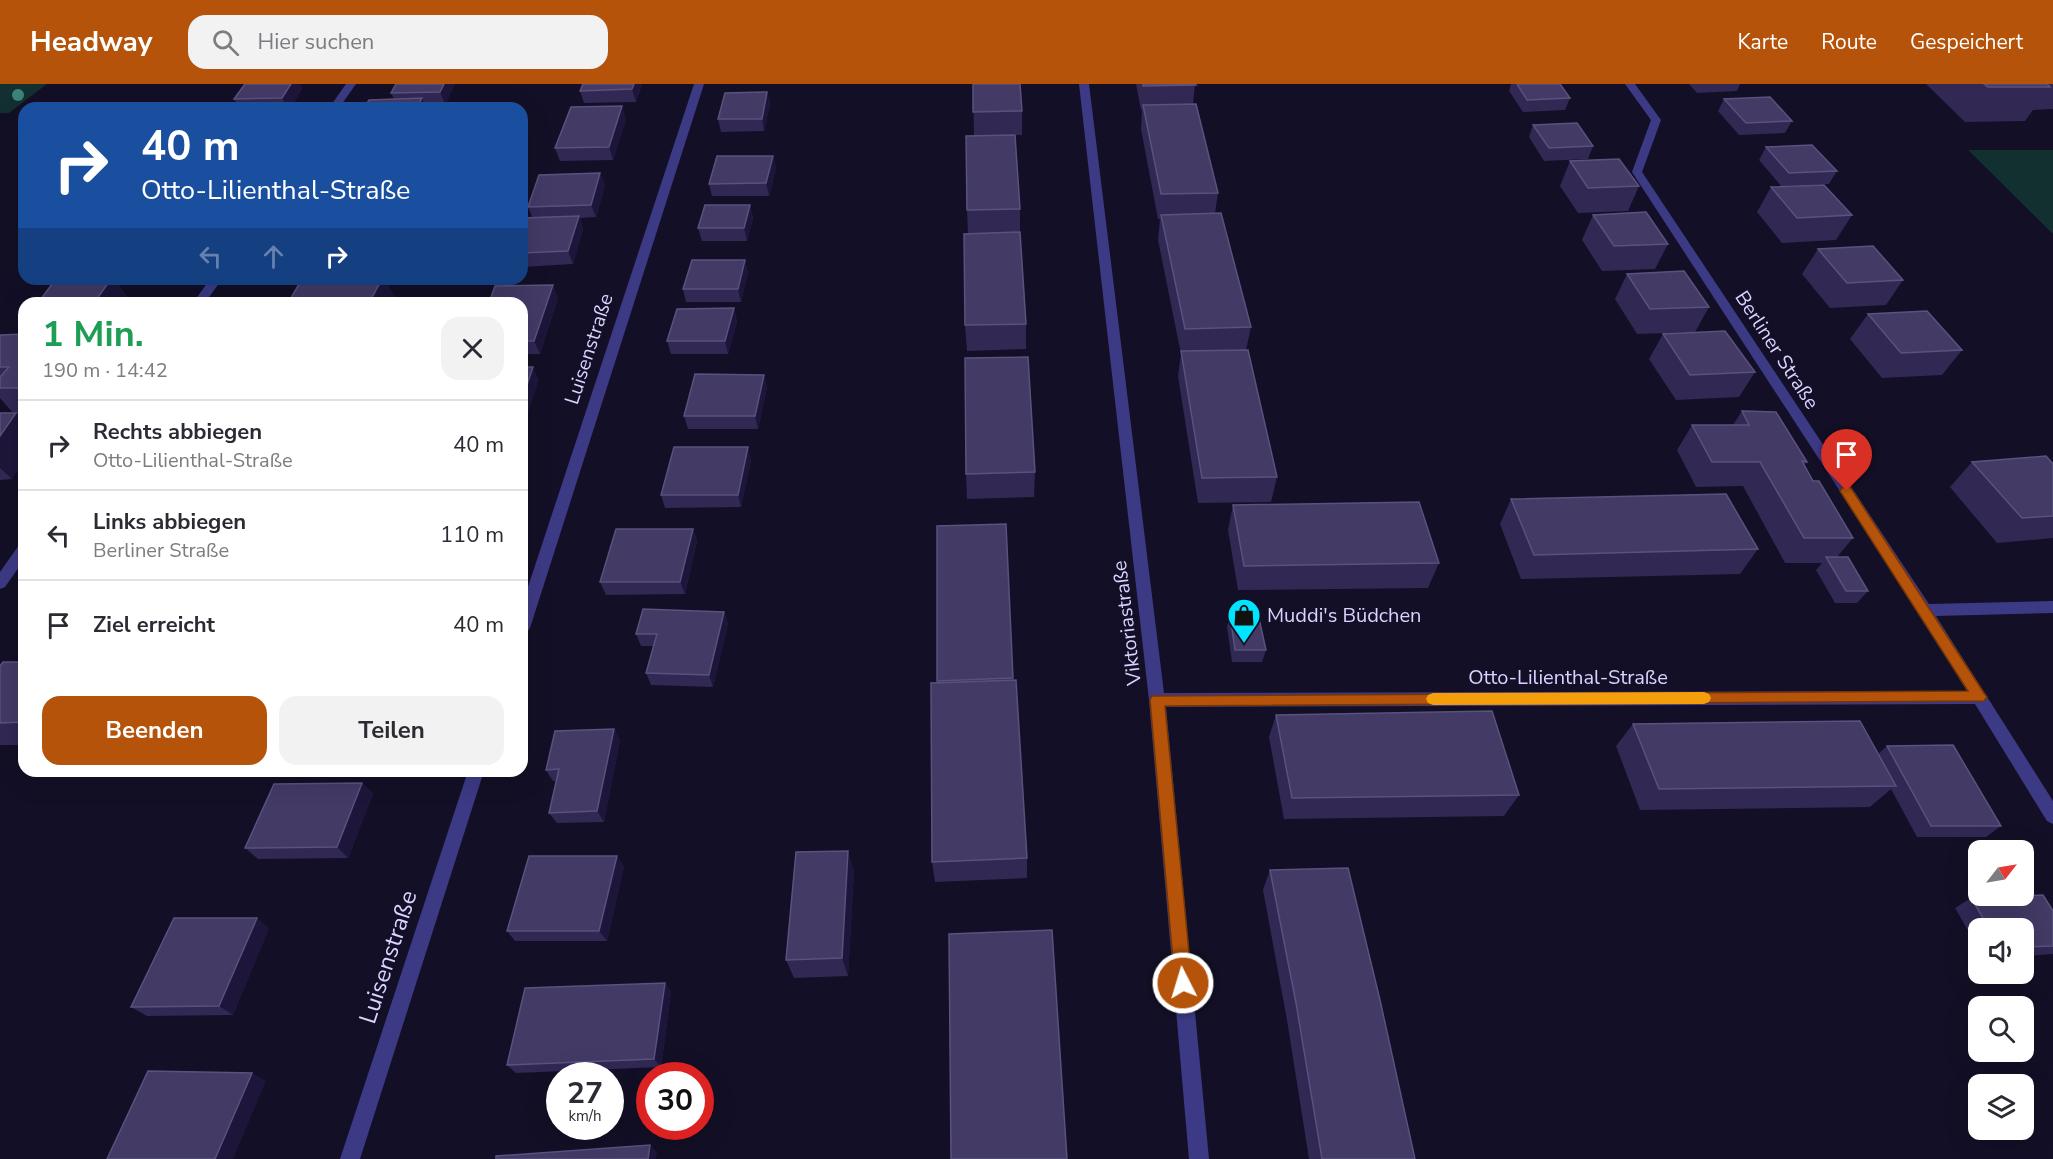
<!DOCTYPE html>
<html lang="de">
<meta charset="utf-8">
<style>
:root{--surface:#fff;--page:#f2f2f3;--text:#2b2b33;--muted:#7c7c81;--line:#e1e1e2;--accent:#b45309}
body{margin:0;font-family:"Nunito Sans",sans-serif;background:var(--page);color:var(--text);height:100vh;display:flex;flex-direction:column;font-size:22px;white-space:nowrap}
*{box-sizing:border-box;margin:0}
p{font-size:20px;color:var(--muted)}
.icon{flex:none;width:33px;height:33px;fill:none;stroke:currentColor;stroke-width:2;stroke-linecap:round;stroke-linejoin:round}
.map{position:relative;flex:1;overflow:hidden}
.sheet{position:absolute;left:18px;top:213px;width:510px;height:480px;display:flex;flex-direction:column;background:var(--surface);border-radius:18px;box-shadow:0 6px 24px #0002}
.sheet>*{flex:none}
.top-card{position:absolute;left:18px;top:18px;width:510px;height:183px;border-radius:18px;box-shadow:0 6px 24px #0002;background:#1a4fa0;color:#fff;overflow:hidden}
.needle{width:39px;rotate:59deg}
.controls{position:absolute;left:1968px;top:756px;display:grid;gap:12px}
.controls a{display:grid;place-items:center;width:66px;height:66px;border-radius:12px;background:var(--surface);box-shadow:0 6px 24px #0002;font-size:30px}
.speed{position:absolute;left:546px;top:978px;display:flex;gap:12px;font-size:30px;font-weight:700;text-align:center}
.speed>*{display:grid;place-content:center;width:78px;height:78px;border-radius:50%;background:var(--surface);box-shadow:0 6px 24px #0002;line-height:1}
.speed small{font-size:15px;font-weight:400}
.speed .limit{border:9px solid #d22;background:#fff;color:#111}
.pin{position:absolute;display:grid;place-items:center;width:51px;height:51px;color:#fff;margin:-62px -26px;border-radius:50% 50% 50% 0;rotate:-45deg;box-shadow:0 0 6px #0007}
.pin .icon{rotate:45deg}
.me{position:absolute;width:66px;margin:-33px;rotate:355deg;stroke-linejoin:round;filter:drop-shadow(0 0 4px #0008)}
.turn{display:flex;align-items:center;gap:21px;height:126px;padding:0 24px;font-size:27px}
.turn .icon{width:78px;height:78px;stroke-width:2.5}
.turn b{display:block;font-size:42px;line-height:51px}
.lanes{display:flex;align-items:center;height:57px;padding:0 24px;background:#0003;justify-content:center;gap:30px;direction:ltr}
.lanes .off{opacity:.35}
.round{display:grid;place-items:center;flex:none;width:63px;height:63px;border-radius:18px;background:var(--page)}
.overview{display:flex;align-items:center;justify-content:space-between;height:102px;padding:0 24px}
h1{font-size:36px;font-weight:700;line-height:45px;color:#1e9e55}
.action{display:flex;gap:12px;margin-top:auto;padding:12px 24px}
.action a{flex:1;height:69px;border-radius:18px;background:var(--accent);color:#fff;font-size:24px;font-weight:700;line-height:69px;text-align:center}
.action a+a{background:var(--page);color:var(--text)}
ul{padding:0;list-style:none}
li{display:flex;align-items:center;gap:18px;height:90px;padding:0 24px;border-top:2px solid var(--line)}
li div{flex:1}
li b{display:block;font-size:22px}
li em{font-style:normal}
header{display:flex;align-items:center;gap:36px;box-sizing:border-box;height:84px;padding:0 30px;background:var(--accent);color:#fff}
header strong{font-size:28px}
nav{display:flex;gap:33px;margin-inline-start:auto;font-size:21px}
.search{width:420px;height:54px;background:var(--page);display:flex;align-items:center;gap:15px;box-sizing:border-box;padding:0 21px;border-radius:18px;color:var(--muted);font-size:22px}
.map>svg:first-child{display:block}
.green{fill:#12302f}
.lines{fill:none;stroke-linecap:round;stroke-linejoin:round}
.minor{fill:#3d3a85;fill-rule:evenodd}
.tree{fill:#3d827b}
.wall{fill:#312854}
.shaded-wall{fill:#1d163a}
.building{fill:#433a66;stroke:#5a527e;stroke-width:1.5}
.route{fill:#b45309;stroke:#753606;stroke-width:1.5}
.slow{fill:#f59e0b}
.labels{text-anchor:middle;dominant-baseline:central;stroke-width:6;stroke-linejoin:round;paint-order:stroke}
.street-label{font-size:20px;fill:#d9d4ff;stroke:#130f26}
.poi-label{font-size:20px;fill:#d9d4ff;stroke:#130f26;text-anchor:start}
.near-street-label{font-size:24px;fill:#d9d4ff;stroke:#130f26}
</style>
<header>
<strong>Headway</strong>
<div class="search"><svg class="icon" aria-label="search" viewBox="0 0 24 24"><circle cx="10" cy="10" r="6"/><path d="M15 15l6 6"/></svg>Hier suchen</div>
<nav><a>Karte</a><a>Route</a><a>Gespeichert</a></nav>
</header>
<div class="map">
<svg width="2053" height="1075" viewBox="0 0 2053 1075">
<rect width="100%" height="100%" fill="#130f26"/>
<!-- green -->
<g class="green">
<polygon points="0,0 47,0 9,29 0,29"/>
<polygon points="1968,66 2053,66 2053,150"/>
</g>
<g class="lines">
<!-- minor -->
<g class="minor">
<polygon points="346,0 356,0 339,24 329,24"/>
<polygon points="694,0 704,0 530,544 527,548 522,550 522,521"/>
<polygon points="1079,0 1089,0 1164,609 1967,607 1920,530 1632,88 1651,36 1625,0 1635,0 1661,36 1642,88 1929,520 2053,517 2053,529 1936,532 2053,717 2053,740 2047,737 1975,620 1166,623 1209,1075 1189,1075 1149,616"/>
<polygon points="210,195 222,195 205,219 193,219"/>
<polygon points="24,460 24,476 5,503 0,505 0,488 19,461"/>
<polygon points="468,687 484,687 360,1075 340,1075"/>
</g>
</g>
<!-- trees -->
<circle class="tree" cx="18" cy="11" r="6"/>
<!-- wall -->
<g class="wall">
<polygon points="245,0 300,0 302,5 290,24 239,24 234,15"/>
<polygon points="455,0 445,20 425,21 426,24 364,24 394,15 391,9"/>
<polygon points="583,0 642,0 636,18 584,19 580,7"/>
<polygon points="973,0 1022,27 1022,51 1015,51 1020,125 1020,148 1026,240 1026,265 967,267 965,241 968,150 967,126 974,52"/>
<polygon points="1136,0 1195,0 1193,20 1218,109 1215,129 1251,243 1246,266 1277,393 1271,418 1198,419 1178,292 1181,270 1158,156 1160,135 1158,135 1141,45 1142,26 1141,26"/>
<polygon points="1511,0 1560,0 1570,14 1565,26 1523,28 1509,7"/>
<polygon points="1689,0 1740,0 1737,7 1697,9"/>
<polygon points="1926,0 2053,0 2053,25 2033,26 2025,37 1965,38"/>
<polygon points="767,8 770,20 764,47 721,48 718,35"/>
<polygon points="1724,15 1792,37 1785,49 1739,51 1718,27"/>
<polygon points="626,35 613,76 560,77 555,64"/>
<polygon points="1533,41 1593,62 1588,75 1544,77 1529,53"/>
<polygon points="1766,63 1837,87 1829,100 1781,102 1759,76"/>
<polygon points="773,72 776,84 769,112 712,112 709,100"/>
<polygon points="1570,77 1639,102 1628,127 1578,129 1560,102"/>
<polygon points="600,89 605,101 596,133 580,134 583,145 573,180 522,183 522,134 532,133 528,123"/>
<polygon points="1771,103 1852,131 1836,156 1782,159 1757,128"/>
<polygon points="750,121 753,134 747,157 702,157 698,144"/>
<polygon points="1593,131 1668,160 1655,185 1602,187 1582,156"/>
<polygon points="1818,165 1903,196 1886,221 1830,224 1802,190"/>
<polygon points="745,176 748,189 741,218 686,218 683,205"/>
<polygon points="1627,190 1709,223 1695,248 1637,250 1615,215"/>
<polygon points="69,195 158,195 157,197 117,199 131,219 38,219"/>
<polygon points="558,214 540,270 522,270 522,219"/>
<polygon points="734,224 737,238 728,270 671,270 667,257"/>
<polygon points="1868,230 1962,266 1942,291 1882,294 1850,255"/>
<polygon points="24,250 24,329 17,330 24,337 12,395 0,396 0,329 13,329 0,314 0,251"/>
<polygon points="1663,250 1755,288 1739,313 1676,316 1649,275"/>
<polygon points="764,291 767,304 758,345 688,345 684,332"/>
<polygon points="1742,327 1807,378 1804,381 1813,397 1853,454 1837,473 1868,507 1857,519 1835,519 1816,486 1822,479 1785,479 1743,402 1696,403 1677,366 1692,341 1733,341"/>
<polygon points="751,376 741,423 665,424 661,411"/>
<polygon points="1972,378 2053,380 2053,454 1997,459 1950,403"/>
<polygon points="1035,388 1034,413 967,415 966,390"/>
<polygon points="1511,415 1758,465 1740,490 1521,495 1500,440"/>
<polygon points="1233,421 1439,479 1428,504 1238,506 1228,446"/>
<polygon points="1006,440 1013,596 1027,774 1027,794 935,798 932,778 937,599 937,442"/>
<polygon points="693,445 697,457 685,510 606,511 600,498"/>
<polygon points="724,528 728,540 713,603 651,601 646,589 653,562 641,562 636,550"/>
<polygon points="1230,530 1266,566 1262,578 1232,578 1227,543"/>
<polygon points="24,578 24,661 0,661 0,582"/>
<polygon points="1276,631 1519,711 1504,732 1284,735 1269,653"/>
<polygon points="1633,640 1878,670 1887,662 2001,742 1986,753 1917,753 1891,705 1870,723 1640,726 1616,662"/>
<polygon points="614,645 620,656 604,738 557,739 549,729 556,697 553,697 546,686"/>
<polygon points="362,699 373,710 348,774 258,775 245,764"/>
<polygon points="624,782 607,857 515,857 507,847"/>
<polygon points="1270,786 1415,1075 1309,1075 1287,936 1263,806"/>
<polygon points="854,787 848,892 794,894 786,876"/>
<polygon points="1971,814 2053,827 2053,870 2024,872 2024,844 1978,844 1978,864 1955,824"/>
<polygon points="269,844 233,931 147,932 131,923"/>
<polygon points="665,899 671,908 661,983 516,989 507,981"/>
</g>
<!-- shaded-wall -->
<g class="shaded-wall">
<polygon points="291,0 300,0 302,5 290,24 287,24 282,14"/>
<polygon points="444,0 455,0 445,20 440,8"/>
<polygon points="634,0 642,0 636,18 632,5"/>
<polygon points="767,8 770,20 764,47 762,35"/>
<polygon points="422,14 426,24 417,24"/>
<polygon points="622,22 626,35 613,76 609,63"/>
<polygon points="773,72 776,84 769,112 766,99"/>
<polygon points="600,89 605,101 596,133 591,121"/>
<polygon points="750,121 753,134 747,157 744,144"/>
<polygon points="579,132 583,145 573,180 568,167"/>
<polygon points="745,176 748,189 741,218 738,205"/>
<polygon points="111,195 114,195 131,219 94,219"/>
<polygon points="382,195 385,195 397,217 396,219 369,219"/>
<polygon points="553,201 558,214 540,270 534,257"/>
<polygon points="734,224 737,238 728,270 725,257"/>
<polygon points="533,283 539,296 522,347 522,316"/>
<polygon points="764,291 767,304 758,345 755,332"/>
<polygon points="16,329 24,337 24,377 12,395 0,384 0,352"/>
<polygon points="748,363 751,376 741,423 738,411"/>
<polygon points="693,445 697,457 685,510 680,498"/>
<polygon points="724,528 728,540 713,603 709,591"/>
<polygon points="614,645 620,656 604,738 597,727"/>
<polygon points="362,699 373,710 348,774 337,763"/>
<polygon points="848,767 854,787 848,892 842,874"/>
<polygon points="617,772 624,782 607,857 599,847"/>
<polygon points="257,834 269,844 233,931 219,922"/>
<polygon points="665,899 671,908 661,983 654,975"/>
<polygon points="252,989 266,997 233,1075 215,1075"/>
<polygon points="650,1061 657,1068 656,1075 648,1075"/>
</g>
<!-- building -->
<g class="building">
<polygon points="245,0 291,0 282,14 234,15"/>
<polygon points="396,0 444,0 440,8 391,9"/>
<polygon points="583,0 634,0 632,5 580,7"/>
<polygon points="973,0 1020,0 1022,27 973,28"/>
<polygon points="1143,0 1195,0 1196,1 1143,2"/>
<polygon points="1517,0 1560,0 1570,14 1527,16"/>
<polygon points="1984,0 2047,0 2050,3 1988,3"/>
<polygon points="767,8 762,35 718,35 725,9"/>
<polygon points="1770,13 1792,37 1746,39 1724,15"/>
<polygon points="422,14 417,24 364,24 369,16"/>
<polygon points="1196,20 1218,109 1161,110 1143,21"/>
<polygon points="622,22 609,63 555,64 571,23"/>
<polygon points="1577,39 1593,62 1549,64 1533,41"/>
<polygon points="1015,51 1020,125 967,126 966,52"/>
<polygon points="1812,61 1837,87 1789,89 1766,63"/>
<polygon points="717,72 773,72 766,99 709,100"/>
<polygon points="1619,75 1639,102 1588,104 1570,77"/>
<polygon points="600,89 591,121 528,123 539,91"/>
<polygon points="1824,101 1852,131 1797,134 1771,103"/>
<polygon points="705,121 750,121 744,144 698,144"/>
<polygon points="1646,128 1668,160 1614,162 1593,131"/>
<polygon points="1221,129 1251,243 1185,245 1161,131"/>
<polygon points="579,132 568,167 522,169 522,134"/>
<polygon points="1020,148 1026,240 965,241 964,150"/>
<polygon points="1873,162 1903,196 1847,199 1818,165"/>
<polygon points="692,176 745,176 738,205 683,205"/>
<polygon points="1684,187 1709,223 1650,225 1627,190"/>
<polygon points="69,195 111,195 94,219 38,219 55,196"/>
<polygon points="302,195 382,195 369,219 288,219"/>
<polygon points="553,201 534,257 522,257 522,219 489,219 495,202"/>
<polygon points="734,224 725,257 667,257 677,225"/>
<polygon points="1927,227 1962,266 1901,269 1868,230"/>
<polygon points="1725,247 1755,288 1690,291 1663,250"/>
<polygon points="24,250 24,304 0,304 0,293 9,283 0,283 0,251"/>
<polygon points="1248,266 1277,393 1202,394 1181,267"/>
<polygon points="1028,273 1035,388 966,390 965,274"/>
<polygon points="522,283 533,283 522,316"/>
<polygon points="695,290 764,291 755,332 684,332"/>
<polygon points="1742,327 1776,328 1807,378 1802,377 1813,397 1819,397 1853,454 1804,454 1760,378 1712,378 1692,341 1749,341"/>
<polygon points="0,329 16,329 0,352"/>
<polygon points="674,363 748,363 738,411 661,411"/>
<polygon points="2046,372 2053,380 2053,432 2022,434 1972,378"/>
<polygon points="1726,410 1758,465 1534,471 1511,415"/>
<polygon points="1419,418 1439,479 1244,482 1233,421"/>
<polygon points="1006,440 1013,594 937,597 937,442"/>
<polygon points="616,445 693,445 680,498 600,498"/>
<polygon points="1826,473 1848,473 1868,507 1846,507"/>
<polygon points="643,525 724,528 709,591 646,589 657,550 636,550"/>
<polygon points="1230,530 1258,530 1266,566 1235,566"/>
<polygon points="3,578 24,578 24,638 0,639 0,582"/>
<polygon points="1016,596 1027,774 932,778 931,599"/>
<polygon points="1492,627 1519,711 1292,714 1276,631"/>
<polygon points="1860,637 1896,702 1659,705 1633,640"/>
<polygon points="614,645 597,727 549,729 559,685 546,686 555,647"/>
<polygon points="1953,661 2001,742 1931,742 1887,662"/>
<polygon points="362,699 337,763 245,764 274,700"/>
<polygon points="848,767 842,874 786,876 796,768"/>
<polygon points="529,772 617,772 599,847 507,847"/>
<polygon points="1348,784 1380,916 1415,1075 1322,1075 1296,919 1270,786"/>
<polygon points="2043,811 2053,827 2053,862 2024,863 2024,844 1989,844 1971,814"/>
<polygon points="174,834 257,834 219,922 131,923"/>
<polygon points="1052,846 1067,1075 951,1075 949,850"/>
<polygon points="665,899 654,975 507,981 525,904"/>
<polygon points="148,987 252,989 215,1075 107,1075"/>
<polygon points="650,1061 648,1075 496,1075 496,1072"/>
</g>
<!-- route -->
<polygon class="route" points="1847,402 1851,404 1984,609 1987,613 1984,617 1165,622 1192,899 1189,905 1183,908 1177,905 1175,899 1150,616 1152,612 1968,607 1842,410 1840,407 1842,404"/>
<!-- slow -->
<polygon class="slow" points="1704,608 1709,610 1711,614 1709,618 1704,620 1433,621 1428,619 1426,615 1428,611 1433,609"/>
<!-- icons -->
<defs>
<symbol id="shop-pin" viewBox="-11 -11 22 30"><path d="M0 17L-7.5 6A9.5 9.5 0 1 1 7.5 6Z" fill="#00e5ff" stroke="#130f26"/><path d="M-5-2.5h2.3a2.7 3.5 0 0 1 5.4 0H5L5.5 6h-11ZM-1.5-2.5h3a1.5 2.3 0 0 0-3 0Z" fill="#111"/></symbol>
</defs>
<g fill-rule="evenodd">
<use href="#shop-pin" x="1225" y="512" width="38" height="52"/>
</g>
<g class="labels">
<!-- street labels -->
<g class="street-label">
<text transform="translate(589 265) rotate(-72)">Luisenstraße</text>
<text transform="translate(1777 266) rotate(57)">Berliner Straße</text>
<text transform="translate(1127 539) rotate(-97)">Viktoriastraße</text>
<text x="1568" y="593">Otto-Lilienthal-Straße</text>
</g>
<!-- poi labels -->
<g class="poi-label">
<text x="1267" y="531">Muddi's Büdchen</text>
</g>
<!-- near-street labels -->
<g class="near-street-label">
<text transform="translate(388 873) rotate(-72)">Luisenstraße</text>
</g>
</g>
</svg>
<div class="controls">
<a><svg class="needle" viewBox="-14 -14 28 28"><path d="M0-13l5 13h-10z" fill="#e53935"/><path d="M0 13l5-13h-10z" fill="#7c7c81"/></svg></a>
<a><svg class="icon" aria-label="sound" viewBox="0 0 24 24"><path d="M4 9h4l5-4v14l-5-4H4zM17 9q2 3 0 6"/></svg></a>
<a><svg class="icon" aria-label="search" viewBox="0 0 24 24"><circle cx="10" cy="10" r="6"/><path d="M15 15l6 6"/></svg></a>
<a><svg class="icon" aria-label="layers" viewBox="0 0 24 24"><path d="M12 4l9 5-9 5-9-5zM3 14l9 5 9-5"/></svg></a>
</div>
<div class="speed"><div>27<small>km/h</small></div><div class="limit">30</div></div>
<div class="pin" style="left:1847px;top:407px;background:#d93025"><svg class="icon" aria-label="arrive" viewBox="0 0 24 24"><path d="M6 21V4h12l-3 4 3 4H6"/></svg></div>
<svg class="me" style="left:1183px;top:899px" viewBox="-20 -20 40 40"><circle r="17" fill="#b45309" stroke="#fff" stroke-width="3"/><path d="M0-11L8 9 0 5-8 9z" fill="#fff"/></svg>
<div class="top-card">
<div class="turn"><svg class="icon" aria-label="right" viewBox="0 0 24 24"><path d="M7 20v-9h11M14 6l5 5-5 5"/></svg><div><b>40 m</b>Otto-Lilienthal-Straße</div></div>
<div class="lanes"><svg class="icon off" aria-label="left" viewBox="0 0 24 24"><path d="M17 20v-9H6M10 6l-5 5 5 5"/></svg><svg class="icon off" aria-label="ahead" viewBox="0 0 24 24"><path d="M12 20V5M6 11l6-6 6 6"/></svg><svg class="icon" aria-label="right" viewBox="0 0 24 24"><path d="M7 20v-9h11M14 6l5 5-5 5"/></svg></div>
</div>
<section class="sheet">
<div class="overview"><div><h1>1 Min.</h1><p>190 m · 14:42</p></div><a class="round"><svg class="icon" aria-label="close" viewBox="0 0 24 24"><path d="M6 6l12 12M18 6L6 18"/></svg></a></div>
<ul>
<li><svg class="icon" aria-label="right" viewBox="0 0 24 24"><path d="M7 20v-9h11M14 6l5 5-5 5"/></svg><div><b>Rechts abbiegen</b><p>Otto-Lilienthal-Straße</p></div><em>40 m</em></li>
<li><svg class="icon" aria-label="left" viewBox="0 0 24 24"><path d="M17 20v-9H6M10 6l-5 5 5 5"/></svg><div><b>Links abbiegen</b><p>Berliner Straße</p></div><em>110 m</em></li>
<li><svg class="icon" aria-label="arrive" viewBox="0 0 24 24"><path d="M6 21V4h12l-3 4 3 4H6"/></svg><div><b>Ziel erreicht</b></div><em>40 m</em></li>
</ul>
<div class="action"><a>Beenden</a><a>Teilen</a></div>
</section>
</div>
